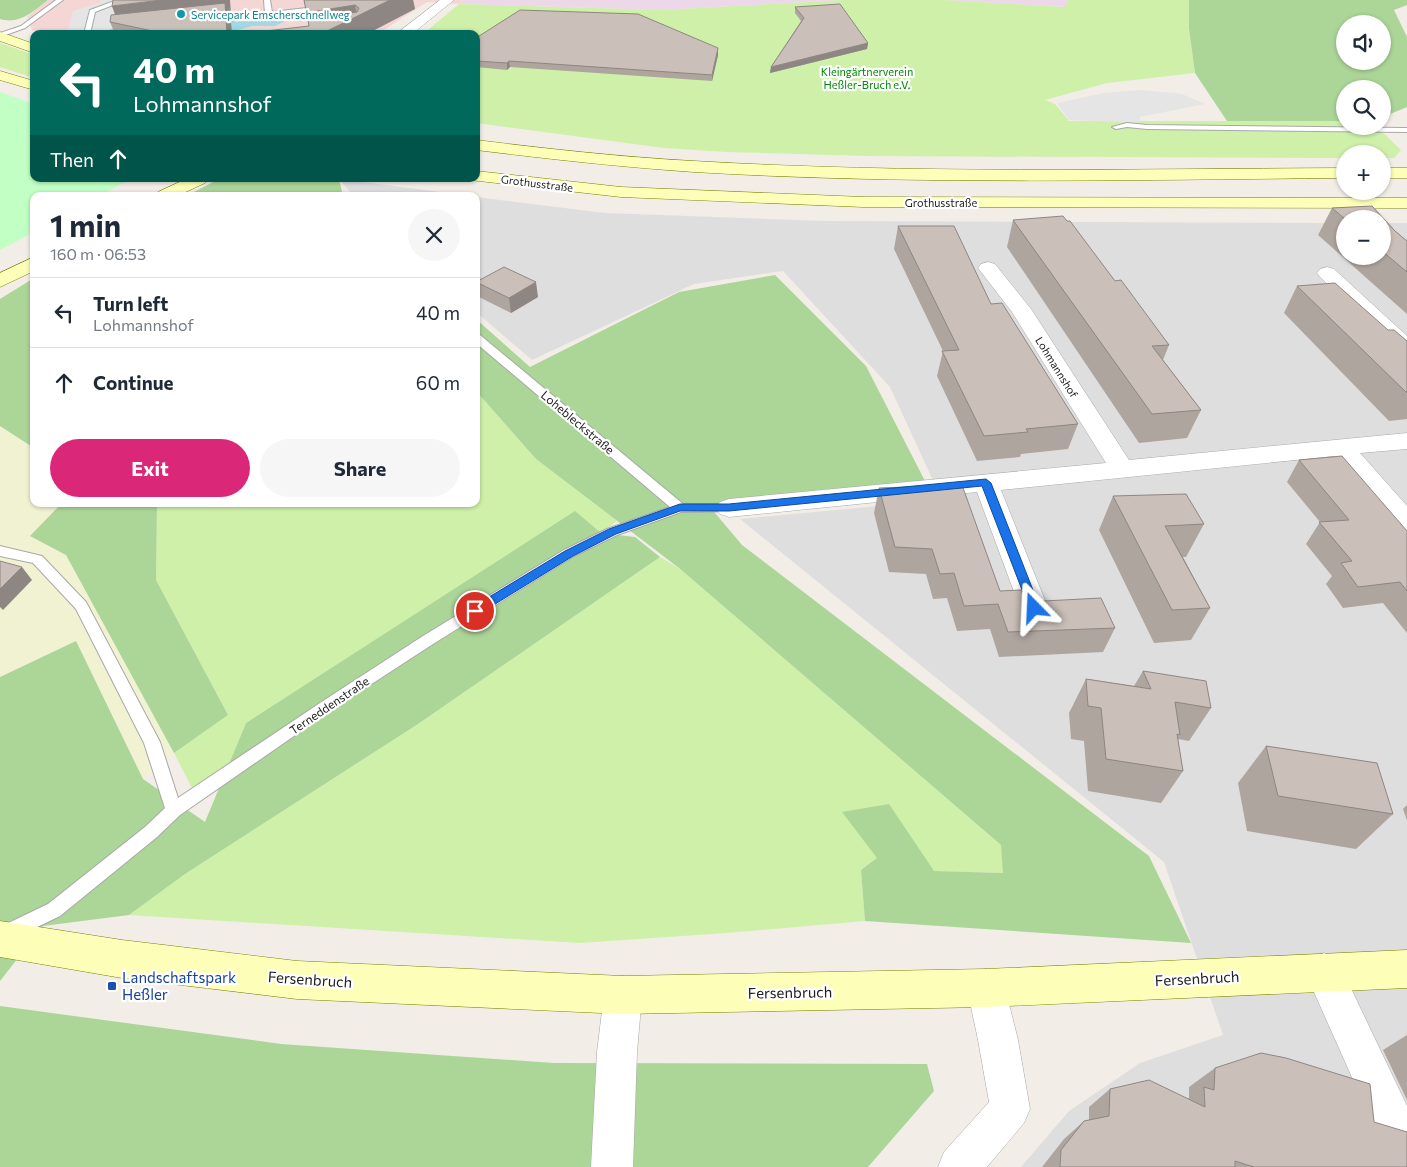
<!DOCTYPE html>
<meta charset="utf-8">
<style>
:root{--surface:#fff;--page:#f6f6f7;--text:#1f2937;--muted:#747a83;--line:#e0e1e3;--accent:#db2777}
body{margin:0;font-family:Commissioner,sans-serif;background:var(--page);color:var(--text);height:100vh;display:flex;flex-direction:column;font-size:19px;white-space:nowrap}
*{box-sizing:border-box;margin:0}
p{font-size:16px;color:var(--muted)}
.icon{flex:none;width:28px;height:28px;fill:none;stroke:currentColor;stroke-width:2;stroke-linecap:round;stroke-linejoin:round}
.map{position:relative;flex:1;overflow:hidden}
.details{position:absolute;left:30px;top:192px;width:450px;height:315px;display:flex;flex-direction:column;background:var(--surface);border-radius:10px;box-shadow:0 1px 4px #0004}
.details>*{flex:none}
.top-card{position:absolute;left:30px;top:30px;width:450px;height:152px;border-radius:10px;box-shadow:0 1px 4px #0004;background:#00695c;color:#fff;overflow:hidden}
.tools{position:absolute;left:1336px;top:15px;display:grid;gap:10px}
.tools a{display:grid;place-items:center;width:55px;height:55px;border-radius:50%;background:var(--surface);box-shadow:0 1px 4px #0004;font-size:25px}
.pin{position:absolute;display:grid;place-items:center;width:42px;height:42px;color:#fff;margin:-21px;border:2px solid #fff;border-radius:50%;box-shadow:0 1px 5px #0007}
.me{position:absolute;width:55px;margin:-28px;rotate:339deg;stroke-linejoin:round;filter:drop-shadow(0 0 4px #0008)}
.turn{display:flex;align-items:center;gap:18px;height:105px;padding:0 20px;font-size:22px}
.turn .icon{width:65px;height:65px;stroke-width:2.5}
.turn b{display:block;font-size:35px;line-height:42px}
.then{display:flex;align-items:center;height:48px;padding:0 20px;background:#0003;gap:10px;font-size:19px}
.round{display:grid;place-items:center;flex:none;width:52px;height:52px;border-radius:26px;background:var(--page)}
.summary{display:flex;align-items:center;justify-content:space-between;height:85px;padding:0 20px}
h1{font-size:30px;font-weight:700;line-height:38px}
.primary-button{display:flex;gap:10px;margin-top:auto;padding:10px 20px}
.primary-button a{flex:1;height:58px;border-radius:30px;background:var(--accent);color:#fff;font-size:20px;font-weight:700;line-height:58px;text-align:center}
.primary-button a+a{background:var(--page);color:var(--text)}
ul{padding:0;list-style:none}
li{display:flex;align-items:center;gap:15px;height:70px;padding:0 20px;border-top:1px solid var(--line)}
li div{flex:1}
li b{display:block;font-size:19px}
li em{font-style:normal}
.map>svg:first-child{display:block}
.residential{fill:#dfdede}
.commercial{fill:#f4d6d5}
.industrial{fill:#ecd8e9}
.farmland{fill:#f1f2d1}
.grass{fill:#cef0a9}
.forest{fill:#acd598;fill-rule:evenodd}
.park{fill:#c1ffc5}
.parking{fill:#e5e5e5}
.water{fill:#a3d7e4}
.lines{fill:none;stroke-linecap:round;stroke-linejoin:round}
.lane-casing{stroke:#a8a8a8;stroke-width:2}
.street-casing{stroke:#a8a8a8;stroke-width:1}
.secondary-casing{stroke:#768000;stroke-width:1}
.lane{fill:#fff;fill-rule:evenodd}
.street{fill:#fff;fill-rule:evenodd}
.secondary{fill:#fdffb8;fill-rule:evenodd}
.wall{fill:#afa59f;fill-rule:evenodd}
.shaded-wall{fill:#8e8682}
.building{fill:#cbc0b9;stroke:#8e8682;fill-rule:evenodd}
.route{fill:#1a73e8;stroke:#114b97}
.culture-dot{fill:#0f9aa8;stroke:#fff;stroke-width:2}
.transit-dot{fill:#1a4fb4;stroke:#fff;stroke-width:2}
.labels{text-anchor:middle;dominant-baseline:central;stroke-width:4.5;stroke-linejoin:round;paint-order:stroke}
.far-culture-label{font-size:11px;fill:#0d838f;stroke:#fff;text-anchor:start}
.far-park-label{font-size:11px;fill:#018808;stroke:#fff}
.far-street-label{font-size:11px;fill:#212121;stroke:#fff}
.street-label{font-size:12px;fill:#212121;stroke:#fff}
.near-transit-label{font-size:15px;fill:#164399;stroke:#fff;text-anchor:start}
.near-street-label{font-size:15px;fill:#212121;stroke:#fff}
</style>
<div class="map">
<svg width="1407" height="1167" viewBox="0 0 1407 1167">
<rect width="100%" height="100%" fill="#f2eee7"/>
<!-- residential -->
<g class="residential">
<polygon points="339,179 472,196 354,196"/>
<polygon points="476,197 605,213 825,221 1345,223 1345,256 1382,256 1383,223 1407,223 1407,1167 1021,1167 1069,1111 1140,1063 1223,1035 1164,862 740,519 942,500 890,387 783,271 694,284 532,360 476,312"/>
</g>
<!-- commercial -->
<polygon class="commercial" points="48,0 464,0 459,4 427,2 378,34 45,34 32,30 27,17"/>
<!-- industrial -->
<g class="industrial">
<polygon points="464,0 845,0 662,10 459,4"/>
<polygon points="944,0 1068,0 1066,7"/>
</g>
<!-- farmland -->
<polygon class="farmland" points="0,426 34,448 34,504 61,504 31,536 66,555 174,753 143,779 76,641 0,677"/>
<!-- grass -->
<g class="grass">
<polygon points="845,0 944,0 1065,7 1068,0 1189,0 1189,29 1195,73 1107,83 1045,100 1055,104 1069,121 1345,121 1345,126 1376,126 1401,150 1394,158 1383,158 1382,154 1345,154 1345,158 867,156 726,152 664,148 476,123 476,34 423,34 459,4 662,10"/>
<polygon points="0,43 34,55 34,78 0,67"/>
<polygon points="476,391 536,459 617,521 601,533 575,512 246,723 228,767 193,790 174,753 228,715 156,580 157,504 476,504"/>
<polygon points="660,557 679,568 1001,845 1004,873 934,871 878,858 861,870 865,921 726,933 580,943 129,915 185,874 418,724"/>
</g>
<!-- forest -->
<g class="forest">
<path d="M0 0H48C34 11 19 25 0 19Z"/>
<path d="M1189 0H1407V5L1394 10 1407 37V107L1383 117 1382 89H1345V121H1227L1195 73 1189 29ZM1345 24H1382V61H1345Z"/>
<polygon points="219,179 339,179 343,196 186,196"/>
<polygon points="775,275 866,366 925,481 710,507 742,545 1149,856 1191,943 865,921 861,870 877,858 842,812 889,804 934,871 1003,873 1001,845 679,568 536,459 476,391 476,319 530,367 679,292"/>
<polygon points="34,278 34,448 0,426 0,299"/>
<polygon points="61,504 157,504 156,580 228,715 174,753 66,555 30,536"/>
<polygon points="575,511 601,533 635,537 660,557 418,724 185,874 129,915 43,926 0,981 0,677 76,641 143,779 205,822 246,723"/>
<polygon points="0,1006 281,1044 554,1063 927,1064 934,1091 868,1167 0,1167"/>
</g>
<!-- park -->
<polygon class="park" points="0,92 34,104 34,179 131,179 99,196 34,196 34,232 0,250"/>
<!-- parking -->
<g class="parking">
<polygon points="100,0 138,0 113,34 67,34 73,11 99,3"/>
<polygon points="1140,90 1182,94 1205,104 1140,117 1139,123 1069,120 1057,103 1104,93"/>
</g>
<!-- water -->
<polygon class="water" points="318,12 309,18 288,20 275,26 252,26 227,33 175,34 228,24 232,22"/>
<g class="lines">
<defs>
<g id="lane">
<polygon points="56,0 63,0 25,28 0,37 0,33 21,26"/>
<polygon points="117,0 126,0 95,12 90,34 84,34 90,10"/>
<polygon points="264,0 270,0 272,12 324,6 327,8 324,10 211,23 208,21 265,13"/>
<polygon points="133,27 136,29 135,30 112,34 91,34"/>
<polygon points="1127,123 1147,125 1407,128 1407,132 1147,129 1127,127 1116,129 1112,127"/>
<polygon points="476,334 480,335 683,504 729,504 734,505 735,508 734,511 681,512 617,535 574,556 433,644 330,711 180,815 157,837 60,916 0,945 0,927 48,904 145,827 165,808 144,743 76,609 33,563 0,556 0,546 42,556 86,602 160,742 178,798 320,703 423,636 564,550 607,529 670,507 476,343"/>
</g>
<g id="street">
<polygon points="440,0 454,0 412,34 396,34"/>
<polygon points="988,262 995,264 1031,309 1129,460 1407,433 1407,449 1360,453 1407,506 1407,531 1398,528 1335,456 1001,490 1048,608 1044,616 1034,619 1024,616 1020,608 977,492 729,517 720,514 716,508 720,502 729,499 1106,463 1012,312 978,268 981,264"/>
<polygon points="1327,267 1334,269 1407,336 1407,354 1399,353 1320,277 1317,273 1320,269"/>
<polygon points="1324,953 1337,959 1407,1106 1407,1167 1392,1167 1305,972 1311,959"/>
<polygon points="986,969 999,975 1005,988 1018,1040 1030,1109 1024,1123 987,1167 938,1167 944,1152 989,1102 978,1040 967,988 973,975"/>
<polygon points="623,976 636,982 642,995 637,1052 633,1167 591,1167 597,1052 604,995 610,982"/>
</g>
<g id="secondary">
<polygon points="0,32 34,44 34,53 0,41"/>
<polygon points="0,71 34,81 34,90 0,80"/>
<path d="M476 140C549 149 621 157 694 161 911 174 1128 169 1345 168V178C1128 180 911 185 694 172 621 167 549 159 476 150Z"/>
<rect x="1382" y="168" width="25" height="10"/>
<polygon points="476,171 621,187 863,197 1407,198 1407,208 863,207 621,197 470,180 476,179"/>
<polygon points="186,179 208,179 205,183 177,196 155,196 158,192"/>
<polygon points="34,257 34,271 0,287 0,273"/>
<polygon points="0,921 122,940 297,961 623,976 986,969 1407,950 1407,988 986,1007 623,1014 297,999 122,978 0,957"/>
</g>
</defs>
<!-- lane casing -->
<use href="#lane" class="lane-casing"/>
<!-- street casing -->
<use href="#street" class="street-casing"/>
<!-- secondary casing -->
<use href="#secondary" class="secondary-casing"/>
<!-- lane -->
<use href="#lane" class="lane"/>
<!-- street -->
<use href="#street" class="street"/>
<!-- secondary -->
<use href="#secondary" class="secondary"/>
</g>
<!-- wall -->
<g class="wall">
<polygon points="304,0 413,0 415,9 309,26"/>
<polygon points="112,6 231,14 229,15 231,23 232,34 115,34 110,22 115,15"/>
<polygon points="795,7 868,43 867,49 770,73 771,67 801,21 795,13"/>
<polygon points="476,38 718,55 712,81 510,67 507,70 476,67"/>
<path d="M1372 206 1395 231 1407 241V314L1318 235 1332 208ZM1345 219H1382V256H1345Z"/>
<polygon points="1013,220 1115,281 1169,345 1163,360 1201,410 1187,438 1139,443 1007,247"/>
<polygon points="898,226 991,304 1078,424 1068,449 1021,454 1020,457 977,461 937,376 943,351 894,249"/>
<polygon points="476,282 538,297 511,313 479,297"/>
<polygon points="1297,286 1388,330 1407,341 1407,419 1389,421 1284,313"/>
<polygon points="1299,460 1407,531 1407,633 1383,603 1343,608 1326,584 1332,576 1306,544 1320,522 1287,482"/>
<polygon points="879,488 1000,591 1025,602 1115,628 1103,652 999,657 990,629 957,631 947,598 933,599 926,574 889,572 874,513"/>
<polygon points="1113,496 1204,524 1186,557 1183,557 1210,608 1191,640 1154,643 1099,530"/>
<polygon points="1143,671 1211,708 1189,741 1178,739 1183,771 1161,803 1088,791 1084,741 1071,739 1069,713 1086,679 1134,686"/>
<polygon points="1266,746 1393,814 1356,849 1247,831 1238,783"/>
<polygon points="1407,805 1407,820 1403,809"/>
<polygon points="1407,1035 1407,1100 1383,1050"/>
<polygon points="1215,1068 1374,1122 1407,1167 1042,1167 1064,1139 1084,1121 1089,1120 1089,1107 1110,1089 1188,1099 1189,1098 1189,1087"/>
</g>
<!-- shaded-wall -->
<g class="shaded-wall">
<polygon points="162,0 230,0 231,14 229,15 231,23 232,34 119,23 112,6"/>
<polygon points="390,0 413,0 415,9 367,34 321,34 310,14 311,12 355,5 357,16"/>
<polygon points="868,43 867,49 770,73 771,67"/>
<polygon points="718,48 718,55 712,81 712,75"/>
<polygon points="509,61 510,67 507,70 507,63"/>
<polygon points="536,282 538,297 511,313 509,298"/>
<polygon points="22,567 32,580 3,610 0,607 0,589"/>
</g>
<!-- building -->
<g class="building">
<polygon points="113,0 162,0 112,6"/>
<path d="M304 0H390L321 34H240L309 26ZM355 5 359 8 357 12 333 16H312L310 14 311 12Z"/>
<polygon points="225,3 227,34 167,34 110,22 111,15"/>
<polygon points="840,4 868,43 771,67 804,18 795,7"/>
<polygon points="520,10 638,14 718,48 712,75 509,61 507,63 476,61 476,38"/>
<polygon points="1372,206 1395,231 1407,241 1407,272 1382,251 1382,219 1345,219 1332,208"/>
<polygon points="1063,216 1067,221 1070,221 1115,281 1121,280 1169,345 1152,346 1201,410 1152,414 1013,220"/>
<polygon points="898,226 954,226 991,304 1002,303 1078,424 1026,429 1028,432 984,436 942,351 959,350"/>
<polygon points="504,267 536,282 509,298 476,282"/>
<polygon points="1335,283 1388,330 1394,330 1407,341 1407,393 1297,286"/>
<polygon points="1342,456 1407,531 1407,591 1400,582 1358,587 1341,563 1352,561 1319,522 1349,520 1299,460"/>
<polygon points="962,485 1000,591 1021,590 1025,602 1101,598 1115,628 1008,632 998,604 964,606 954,573 940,574 932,549 895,547 879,488"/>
<polygon points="1186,494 1204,524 1165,526 1210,608 1172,610 1113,496"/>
<polygon points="0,561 22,567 0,589"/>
<polygon points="1143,671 1206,681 1211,708 1175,702 1180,735 1177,734 1183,771 1106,759 1101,708 1088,706 1086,679 1151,689"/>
<polygon points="1266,746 1377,763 1393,814 1278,796"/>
<polygon points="1261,1053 1286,1058 1370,1084 1374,1122 1407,1132 1407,1167 1254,1167 1235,1161 1235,1167 1060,1167 1061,1150 1084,1121 1109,1116 1110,1089 1149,1080 1205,1107 1204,1087 1214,1090 1215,1068"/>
</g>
<!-- route -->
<polygon class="route" points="986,479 991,483 1040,608 1039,611 1034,613 1029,608 982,486 729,511 680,511 616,534 573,556 479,614 475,616 469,611 471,608 565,551 609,529 680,504 729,504"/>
<!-- markers -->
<circle class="culture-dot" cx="181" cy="14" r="5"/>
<rect class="transit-dot" x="107" y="981" width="10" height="10" rx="2.5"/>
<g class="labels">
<!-- far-culture labels -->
<g class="far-culture-label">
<text x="191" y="14">Servicepark Emscherschnellweg</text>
</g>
<!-- far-park labels -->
<g class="far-park-label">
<text x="867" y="71">Kleingärtnerverein<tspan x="867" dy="13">Heßler-Bruch e.V.</tspan></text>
</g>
<!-- far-street labels -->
<g class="far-street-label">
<text transform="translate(537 183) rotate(7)">Grothusstraße</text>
<text x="941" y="202">Grothusstraße</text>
<text transform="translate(1057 367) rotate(58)">Lohmannshof</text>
</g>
<!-- street labels -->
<g class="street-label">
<text transform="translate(578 422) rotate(40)">Lohebleckstraße</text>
<text transform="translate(329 705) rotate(-34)">Terneddenstraße</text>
</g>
<!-- near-transit labels -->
<g class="near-transit-label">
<text x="122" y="977">Landschaftspark<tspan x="122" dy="17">Heßler</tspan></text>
</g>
<!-- near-street labels -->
<g class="near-street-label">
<text transform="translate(1197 978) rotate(-3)">Fersenbruch</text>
<text transform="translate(310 979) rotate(4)">Fersenbruch</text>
<text transform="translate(790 992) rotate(-1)">Fersenbruch</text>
</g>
</g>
</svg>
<div class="tools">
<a><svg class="icon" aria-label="sound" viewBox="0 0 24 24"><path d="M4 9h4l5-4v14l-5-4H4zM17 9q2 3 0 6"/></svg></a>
<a><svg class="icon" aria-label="search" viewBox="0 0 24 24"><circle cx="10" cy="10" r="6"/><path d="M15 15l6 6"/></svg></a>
<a>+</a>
<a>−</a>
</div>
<div class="pin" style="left:475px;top:611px;background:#d93025"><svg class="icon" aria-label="arrive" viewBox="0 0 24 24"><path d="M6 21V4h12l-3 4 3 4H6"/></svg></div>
<svg class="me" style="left:1034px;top:608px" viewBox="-20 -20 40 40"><path d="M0-17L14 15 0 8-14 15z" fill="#1a73e8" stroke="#fff" stroke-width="4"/></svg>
<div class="top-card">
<div class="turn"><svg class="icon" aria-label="left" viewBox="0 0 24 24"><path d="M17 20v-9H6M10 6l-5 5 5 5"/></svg><div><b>40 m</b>Lohmannshof</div></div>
<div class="then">Then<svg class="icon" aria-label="ahead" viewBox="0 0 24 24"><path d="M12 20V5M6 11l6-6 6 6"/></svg></div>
</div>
<section class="details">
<div class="summary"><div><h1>1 min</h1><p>160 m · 06:53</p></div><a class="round"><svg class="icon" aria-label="close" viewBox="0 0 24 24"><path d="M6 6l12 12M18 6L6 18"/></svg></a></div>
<ul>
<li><svg class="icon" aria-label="left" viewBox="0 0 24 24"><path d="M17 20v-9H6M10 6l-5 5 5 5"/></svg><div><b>Turn left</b><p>Lohmannshof</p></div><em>40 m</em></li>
<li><svg class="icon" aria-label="ahead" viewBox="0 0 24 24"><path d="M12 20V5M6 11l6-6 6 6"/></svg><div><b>Continue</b></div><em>60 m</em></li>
</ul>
<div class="primary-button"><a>Exit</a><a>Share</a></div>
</section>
</div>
